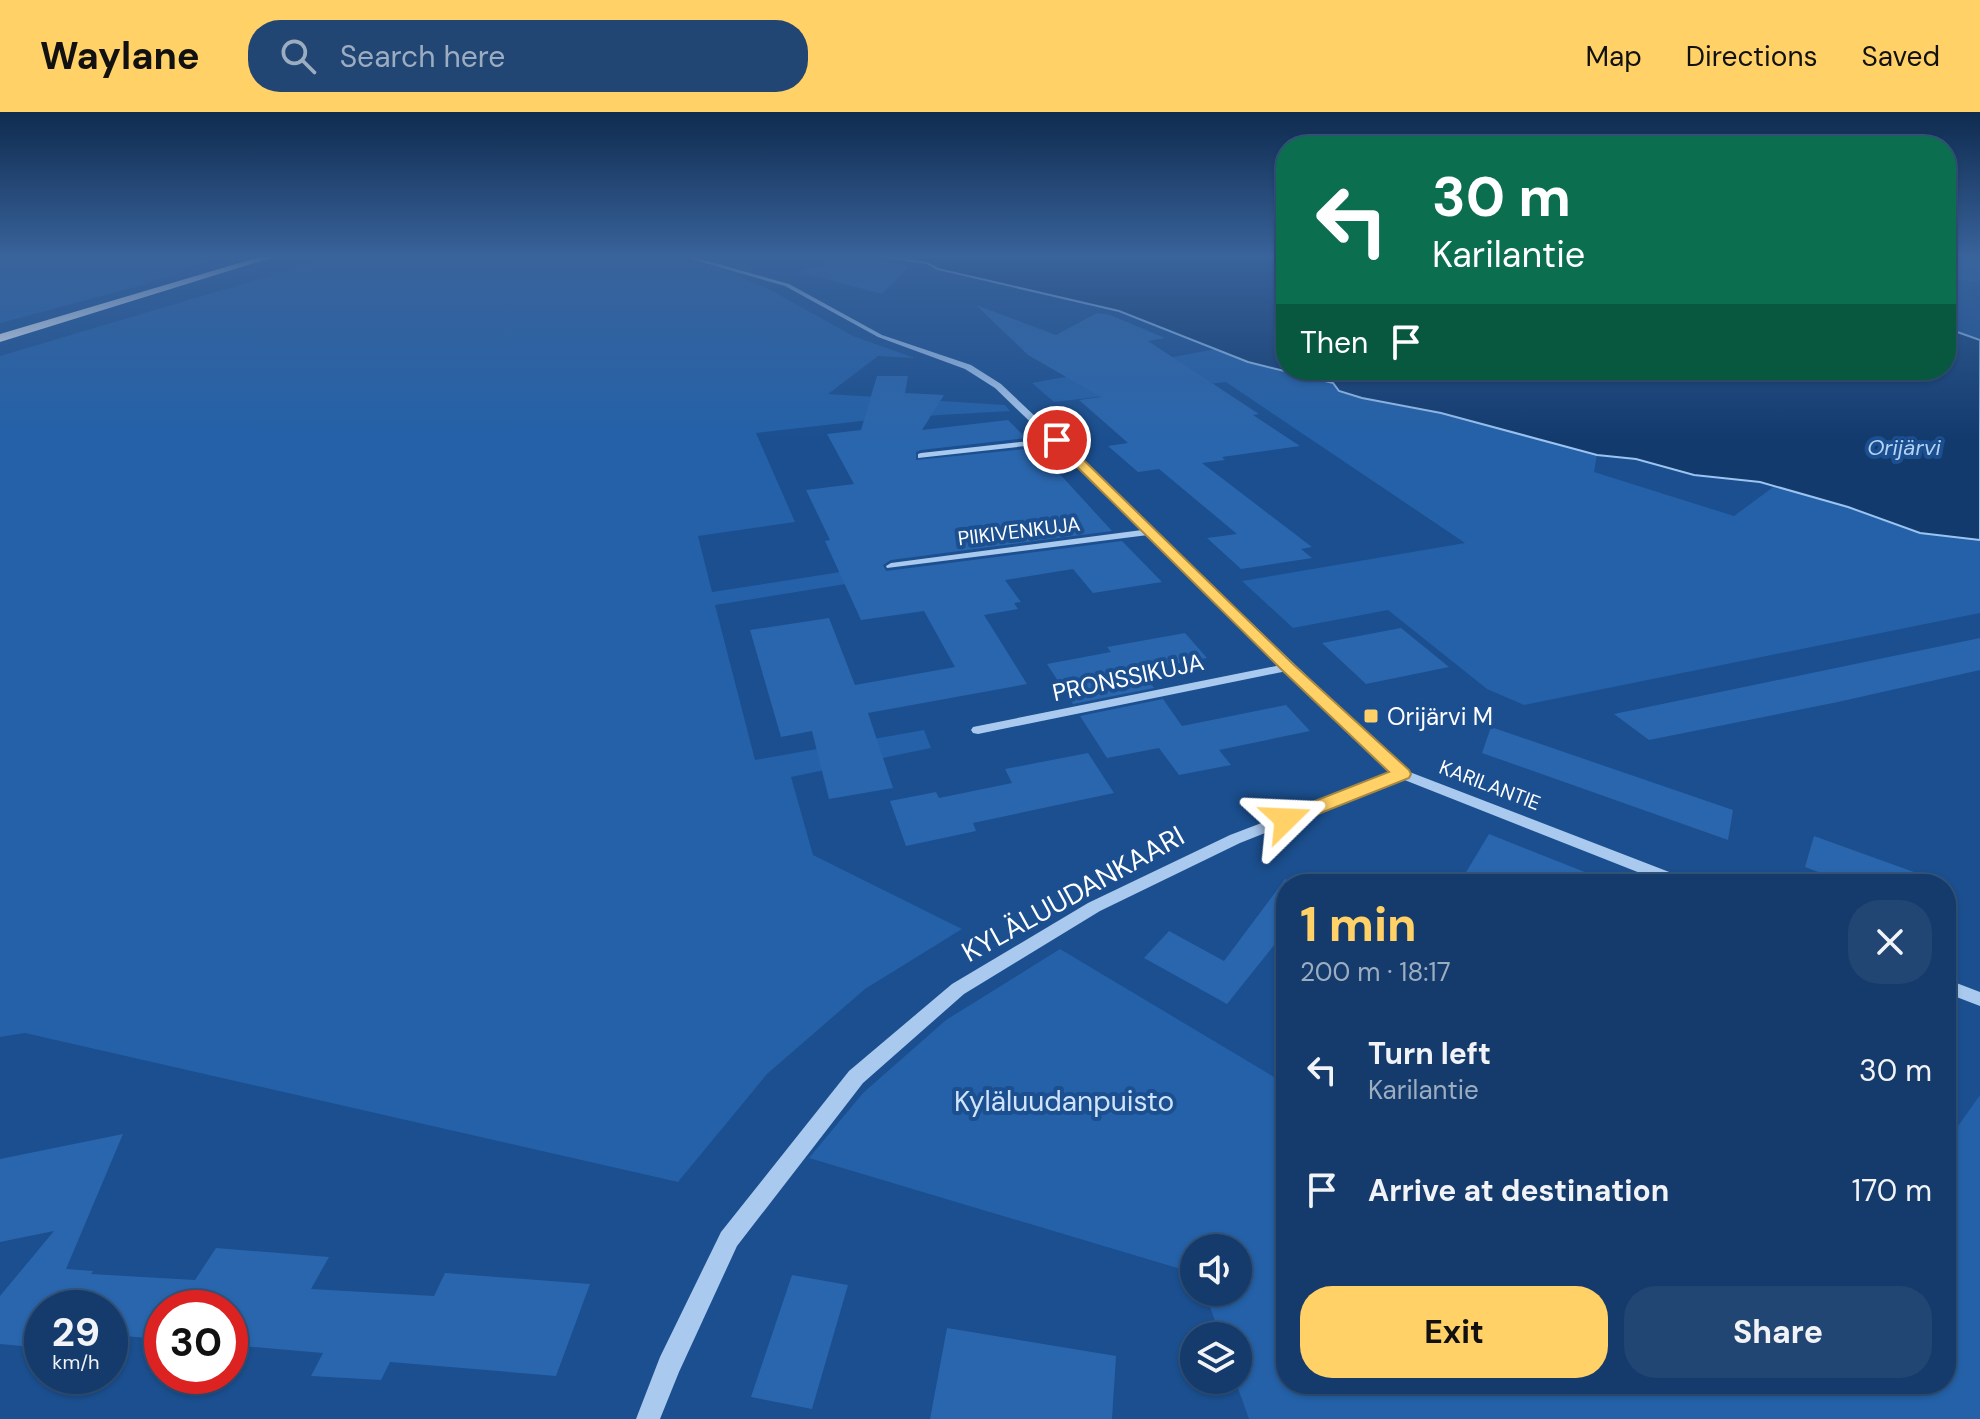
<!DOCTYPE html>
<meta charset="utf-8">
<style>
:root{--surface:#143b6b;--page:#214673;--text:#f1f3f6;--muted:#9dadc1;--line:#33557e;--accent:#ffd166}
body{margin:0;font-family:"DM Sans",sans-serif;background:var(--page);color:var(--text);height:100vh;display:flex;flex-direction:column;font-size:30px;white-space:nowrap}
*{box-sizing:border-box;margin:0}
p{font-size:26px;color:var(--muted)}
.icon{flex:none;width:44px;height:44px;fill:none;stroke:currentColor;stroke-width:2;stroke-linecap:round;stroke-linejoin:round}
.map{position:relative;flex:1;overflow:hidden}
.sheet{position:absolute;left:1276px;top:762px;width:680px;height:520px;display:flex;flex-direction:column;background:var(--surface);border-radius:32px;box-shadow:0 2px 6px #0004,0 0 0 2px var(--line)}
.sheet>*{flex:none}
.banner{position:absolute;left:1276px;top:24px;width:680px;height:244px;border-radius:32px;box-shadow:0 2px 6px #0004,0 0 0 2px var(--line);background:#0b6e4f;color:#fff;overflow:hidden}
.fabs{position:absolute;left:1180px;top:1122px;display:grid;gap:16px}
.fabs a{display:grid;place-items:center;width:72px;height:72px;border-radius:50%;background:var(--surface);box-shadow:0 2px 6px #0004,0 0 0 2px var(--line);font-size:40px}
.speed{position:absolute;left:24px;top:1178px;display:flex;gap:16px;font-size:40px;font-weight:700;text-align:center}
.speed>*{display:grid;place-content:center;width:104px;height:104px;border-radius:50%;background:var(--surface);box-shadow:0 2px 6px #0004,0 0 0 2px var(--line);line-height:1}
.speed small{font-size:20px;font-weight:400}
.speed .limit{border:12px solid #d22;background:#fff;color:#111}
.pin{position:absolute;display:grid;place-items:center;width:68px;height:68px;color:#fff;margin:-34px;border:4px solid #fff;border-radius:50%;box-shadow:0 2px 8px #0007}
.me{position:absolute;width:88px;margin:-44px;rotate:69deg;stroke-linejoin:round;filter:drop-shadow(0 0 6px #0008)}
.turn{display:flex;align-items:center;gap:28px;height:168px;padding:0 24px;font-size:36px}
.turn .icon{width:104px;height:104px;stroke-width:2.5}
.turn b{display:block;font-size:56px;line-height:68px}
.then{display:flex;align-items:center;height:76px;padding:0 24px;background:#0003;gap:16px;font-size:30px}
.round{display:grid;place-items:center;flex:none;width:84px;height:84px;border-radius:32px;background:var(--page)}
.head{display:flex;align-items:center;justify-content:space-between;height:136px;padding:0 24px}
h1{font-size:48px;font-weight:700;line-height:60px;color:var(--accent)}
.cta{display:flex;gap:16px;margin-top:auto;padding:16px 24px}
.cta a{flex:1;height:92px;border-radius:32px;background:var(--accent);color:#111;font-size:32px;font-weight:700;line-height:92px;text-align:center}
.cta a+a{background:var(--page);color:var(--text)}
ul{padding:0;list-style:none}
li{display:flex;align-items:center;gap:24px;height:120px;padding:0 24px}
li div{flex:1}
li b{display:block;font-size:30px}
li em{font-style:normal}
header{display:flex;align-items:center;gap:48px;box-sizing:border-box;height:112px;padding:0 40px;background:var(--accent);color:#111}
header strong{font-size:38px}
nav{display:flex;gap:44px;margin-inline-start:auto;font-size:28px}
.search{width:560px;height:72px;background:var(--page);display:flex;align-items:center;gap:20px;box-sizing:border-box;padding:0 28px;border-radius:32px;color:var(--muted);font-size:30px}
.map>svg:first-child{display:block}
.green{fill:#2461a8}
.water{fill:#123a6d;stroke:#9cc4f0;stroke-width:2}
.building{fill:#2a66ad}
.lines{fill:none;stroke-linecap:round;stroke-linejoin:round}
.minor{fill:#a9c9ee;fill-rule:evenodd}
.highway{fill:#fff;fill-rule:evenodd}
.route{fill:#ffd166;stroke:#a68842;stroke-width:2}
.poi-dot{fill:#ffd166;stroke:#1b4f8f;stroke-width:3}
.labels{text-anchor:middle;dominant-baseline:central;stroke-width:8;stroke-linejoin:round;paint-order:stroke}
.far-street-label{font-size:20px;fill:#fff;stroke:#1b4f8f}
.far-water-label{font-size:22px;font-style:italic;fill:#b5d3f5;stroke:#1b4f8f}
.street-label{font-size:24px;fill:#fff;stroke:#1b4f8f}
.poi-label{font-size:24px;fill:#fff;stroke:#1b4f8f;text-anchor:start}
.near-street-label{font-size:28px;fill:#fff;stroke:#1b4f8f}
.near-park-label{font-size:28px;fill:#cfe3fa;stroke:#1b4f8f}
</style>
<header>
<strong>Waylane</strong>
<div class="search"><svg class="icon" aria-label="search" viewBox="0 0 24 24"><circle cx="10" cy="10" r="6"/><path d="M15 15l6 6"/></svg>Search here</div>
<nav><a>Map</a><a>Directions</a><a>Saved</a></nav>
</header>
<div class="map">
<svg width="1980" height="1307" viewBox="0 0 1980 1307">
<rect width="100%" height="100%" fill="#1b4f8f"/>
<!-- green -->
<g class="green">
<polygon points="5,145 219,145 143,173 0,211 0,147"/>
<polygon points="333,145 669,145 717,156 765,175 853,224 915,246 878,244 828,282 1005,293 1010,299 888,306 756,321 795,410 698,424 712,480 847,459 852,471 715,493 755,648 924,618 931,636 791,665 813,743 962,817 865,877 767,962 678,1070 25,921 0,925 0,244"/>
<polygon points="1946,145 1980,145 1980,171 1946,165"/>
<polygon points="1216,237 1296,264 1333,271 1350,283 1362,286 1441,301 1597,343 1594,360 1734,404 1776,373 1848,395 1920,421 1980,428 1980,501 1524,593 1487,577 1388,498 1293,516 1242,469 1465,431 1226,270 1054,290 1032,271"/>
<polygon points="1060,837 1286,972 1286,1272 1946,1272 1946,1031 1980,983 1980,1307 1249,1307 1235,1268 1238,1268 1238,1224 1220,1224 1205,1180 1238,1180 1238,1136 1194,1136 1194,1161 809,1046 863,981 946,908"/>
</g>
<!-- water -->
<polygon class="water" points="884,145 1286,145 1286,258 1946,258 1946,216 1980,228 1980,428 1920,421 1848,395 1760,370 1694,363 1636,347 1597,343 1441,301 1362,286 1339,279 1333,271 1248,250 1119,199 938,157 927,151"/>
<!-- building -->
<g class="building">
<polygon points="849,145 860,145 909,154 882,182 800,160"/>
<polygon points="976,193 1056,223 1097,201 1110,203 1165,226 1148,229 1259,302 1253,303 1300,334 1222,345 1225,348 1202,351 1312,435 1301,437 1312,446 1241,457 1207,426 1237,422 1159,357 1138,360 1108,334 1128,331 1079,288 1101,285 1028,243"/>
<polygon points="877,264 908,264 905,281 944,283 922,318 1008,308 1026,326 921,338 916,340 916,348 1036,336 1112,419 891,448 883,453 886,459 1122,429 1162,470 1093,481 1073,457 1005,468 1021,490 1014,491 1018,497 984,503 1027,572 868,601 893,676 829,687 812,619 781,625 750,518 829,506 855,573 955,555 924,499 861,508 825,429 830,428 806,378 854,372 827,322 861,318"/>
<polygon points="1401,516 1449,555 1366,572 1322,531"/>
<polygon points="1185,521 1207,546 1141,558 1154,576 1073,592 1047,552 1111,540 1107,535"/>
<polygon points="1980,526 1980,558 1838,590 1649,628 1614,602"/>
<polygon points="1163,587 1182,614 1286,593 1310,619 1219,638 1231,653 1179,663 1159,636 1107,646 1080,604"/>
<polygon points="1491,615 1733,698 1728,728 1482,641"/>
<polygon points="1088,641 1114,681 973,711 976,719 906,734 890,689 936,680 939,686 1012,671 1005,657"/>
<polygon points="1489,722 1610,770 1609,772 1459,772"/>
<polygon points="1814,724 1936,768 1936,772 1850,772 1805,755"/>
<polygon points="1286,766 1286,838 1275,832 1227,892 1144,846 1169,819 1224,849"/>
<polygon points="123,1022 66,1157 93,1159 91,1162 195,1168 216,1136 329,1145 311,1177 434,1184 445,1161 590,1172 556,1264 390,1250 381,1268 311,1264 323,1241 230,1233 230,1196 162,1196 162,1227 110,1223 110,1196 42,1196 42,1236 0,1232 0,1184 54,1119 0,1130 0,1047"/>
<polygon points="792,1163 848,1173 812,1297 751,1285"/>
<polygon points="947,1216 1116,1244 1112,1307 930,1307"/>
</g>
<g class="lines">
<!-- minor -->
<g class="minor">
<polygon points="684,145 693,145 789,172 882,223 971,253 1001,272 1057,325 1060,326 1060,329 1407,659 1690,768 1692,772 1668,772 1402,667 1240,731 1100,799 964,882 863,971 737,1134 679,1260 660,1307 636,1307 660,1245 721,1120 849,959 952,872 1088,791 1230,723 1392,661 1287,559 978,622 973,621 971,618 973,615 978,614 1281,553 1148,423 887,456 886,454 891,451 1142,418 1053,331 918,346 918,342 921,341 1048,327 995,276 965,257 878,225 785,174"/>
<polygon points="1946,867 1980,880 1980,894 1946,881"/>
</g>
<!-- highway -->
<polygon class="highway" points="259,145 274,145 0,230 0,222"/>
</g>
<!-- sky -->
<linearGradient id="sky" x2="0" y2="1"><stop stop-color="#0f2b4f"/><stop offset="0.44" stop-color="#39639b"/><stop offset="1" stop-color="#39639b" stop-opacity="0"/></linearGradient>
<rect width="1980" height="328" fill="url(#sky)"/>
<!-- route -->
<polygon class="route" points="1053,326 1061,326 1293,552 1409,658 1411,662 1409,666 1293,712 1279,712 1277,707 1279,703 1389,660 1282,558 1053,331"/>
<!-- markers -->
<rect class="poi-dot" x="1363" y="596" width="16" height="16" rx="4"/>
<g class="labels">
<!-- far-street labels -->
<g class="far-street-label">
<text transform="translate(1019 419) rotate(-7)">PIIKIVENKUJA</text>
<text transform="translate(1490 673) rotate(21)">KARILANTIE</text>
</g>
<!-- far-water labels -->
<g class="far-water-label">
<text x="1904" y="335">Orijärvi</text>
</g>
<!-- street labels -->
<g class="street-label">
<text transform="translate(1128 565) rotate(-12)">PRONSSIKUJA</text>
</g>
<!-- poi labels -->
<g class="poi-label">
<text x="1387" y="604">Orijärvi M</text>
</g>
<!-- near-street labels -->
<g class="near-street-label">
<text transform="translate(1073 782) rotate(-29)">KYLÄLUUDANKAARI</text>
</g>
<!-- near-park labels -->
<g class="near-park-label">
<text x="1064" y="989">Kyläluudanpuisto</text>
</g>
</g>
</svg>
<div class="fabs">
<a><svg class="icon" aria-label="sound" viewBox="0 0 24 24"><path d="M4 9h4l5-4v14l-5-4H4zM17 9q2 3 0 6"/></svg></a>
<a><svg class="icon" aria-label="layers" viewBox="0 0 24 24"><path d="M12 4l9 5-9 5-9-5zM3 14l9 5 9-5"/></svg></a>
</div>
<div class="speed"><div>29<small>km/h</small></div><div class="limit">30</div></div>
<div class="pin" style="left:1057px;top:328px;background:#d93025"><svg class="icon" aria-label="arrive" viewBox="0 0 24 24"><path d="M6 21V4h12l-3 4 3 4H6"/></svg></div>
<svg class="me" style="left:1286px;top:707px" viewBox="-20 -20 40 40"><path d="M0-17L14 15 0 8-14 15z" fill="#ffd166" stroke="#fff" stroke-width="4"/></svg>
<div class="banner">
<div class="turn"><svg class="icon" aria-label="left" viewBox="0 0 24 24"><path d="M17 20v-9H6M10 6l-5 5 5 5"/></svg><div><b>30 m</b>Karilantie</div></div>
<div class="then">Then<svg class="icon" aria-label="arrive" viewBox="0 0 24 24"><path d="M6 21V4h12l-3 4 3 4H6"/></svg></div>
</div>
<section class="sheet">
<div class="head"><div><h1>1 min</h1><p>200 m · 18:17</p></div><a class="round"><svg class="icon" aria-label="close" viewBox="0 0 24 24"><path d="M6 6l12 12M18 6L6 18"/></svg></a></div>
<ul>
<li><svg class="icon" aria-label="left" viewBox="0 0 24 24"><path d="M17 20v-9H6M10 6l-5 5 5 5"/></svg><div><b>Turn left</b><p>Karilantie</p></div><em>30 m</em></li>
<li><svg class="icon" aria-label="arrive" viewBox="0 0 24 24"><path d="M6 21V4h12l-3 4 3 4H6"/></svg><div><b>Arrive at destination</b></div><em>170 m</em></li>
</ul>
<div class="cta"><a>Exit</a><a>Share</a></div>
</section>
</div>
